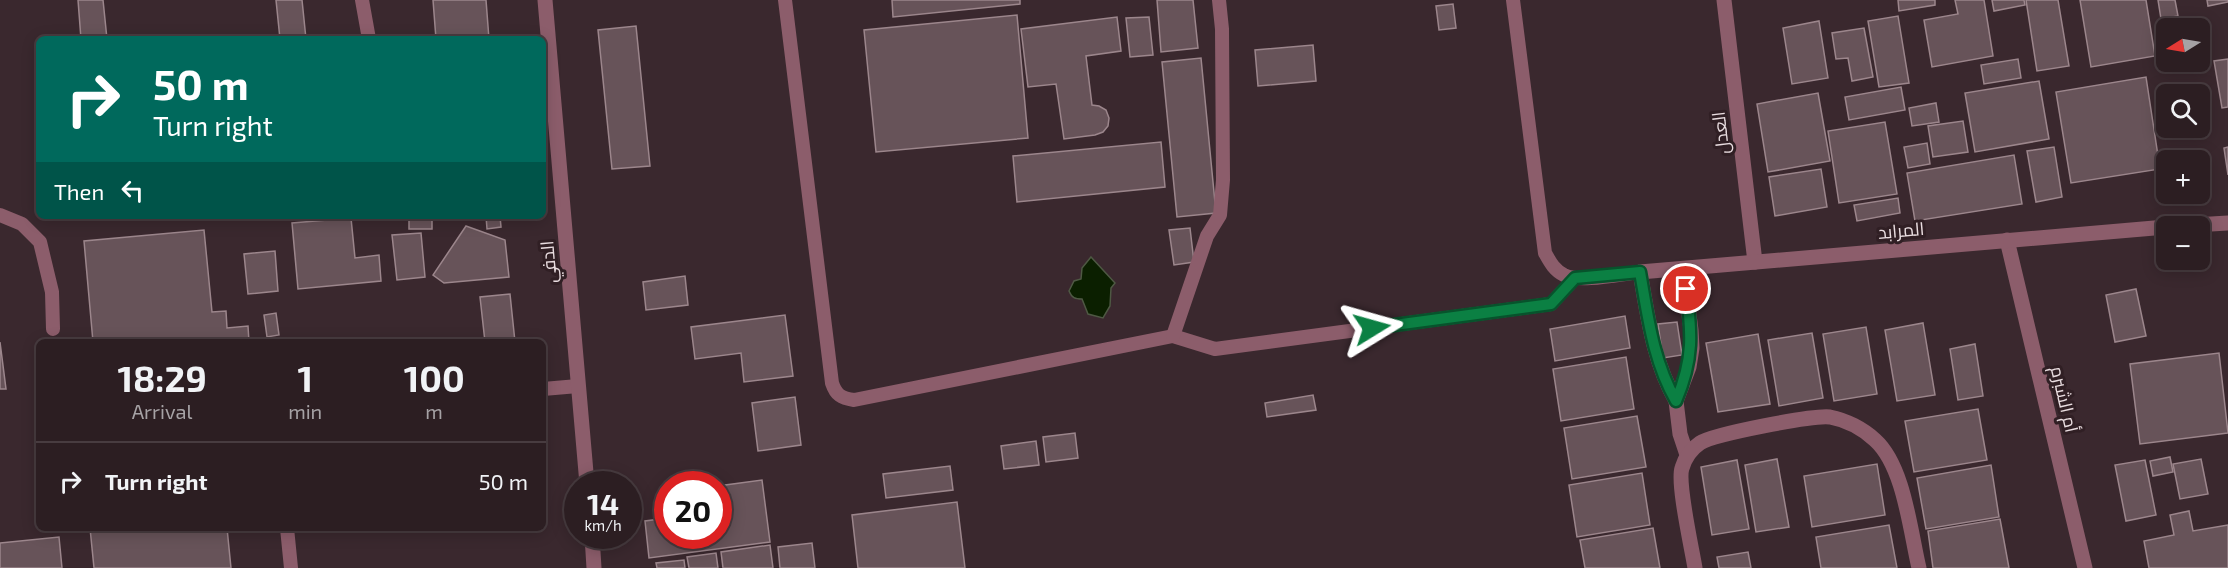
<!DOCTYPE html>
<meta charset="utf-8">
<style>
:root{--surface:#2c1e22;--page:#34272a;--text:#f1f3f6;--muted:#a6a2a5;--line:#483c40}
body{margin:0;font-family:"Exo 2",Cairo,sans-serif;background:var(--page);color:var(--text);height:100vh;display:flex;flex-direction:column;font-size:22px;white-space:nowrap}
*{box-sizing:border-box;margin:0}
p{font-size:20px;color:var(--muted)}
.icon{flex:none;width:33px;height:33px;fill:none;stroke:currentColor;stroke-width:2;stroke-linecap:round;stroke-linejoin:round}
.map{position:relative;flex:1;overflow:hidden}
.side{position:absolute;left:36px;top:339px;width:510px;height:192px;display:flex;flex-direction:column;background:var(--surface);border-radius:9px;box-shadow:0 3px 15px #0003,0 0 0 2px var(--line)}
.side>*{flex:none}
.guide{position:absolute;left:36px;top:36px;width:510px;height:183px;border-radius:9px;box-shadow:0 3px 15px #0003,0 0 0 2px var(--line);background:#00695c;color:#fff;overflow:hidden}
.needle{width:39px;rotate:259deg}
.tools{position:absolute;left:2156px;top:18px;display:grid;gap:12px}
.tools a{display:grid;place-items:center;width:54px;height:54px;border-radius:9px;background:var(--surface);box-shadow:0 3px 15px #0003,0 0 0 2px var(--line);font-size:30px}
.speed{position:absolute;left:564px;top:471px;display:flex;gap:12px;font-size:30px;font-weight:700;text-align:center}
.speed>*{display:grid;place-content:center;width:78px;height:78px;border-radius:50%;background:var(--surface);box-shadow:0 3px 15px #0003,0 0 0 2px var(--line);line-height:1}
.speed small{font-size:15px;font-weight:400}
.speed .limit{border:9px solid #d22;background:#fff;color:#111}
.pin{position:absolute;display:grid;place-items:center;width:51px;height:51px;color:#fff;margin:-26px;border:3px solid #fff;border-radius:50%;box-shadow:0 2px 6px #0007}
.me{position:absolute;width:66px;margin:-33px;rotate:82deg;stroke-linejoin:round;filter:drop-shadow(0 0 4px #0008)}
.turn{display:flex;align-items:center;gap:21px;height:126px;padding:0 18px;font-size:27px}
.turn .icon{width:78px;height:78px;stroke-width:2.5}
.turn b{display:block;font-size:42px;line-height:51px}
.then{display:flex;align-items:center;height:57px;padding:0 18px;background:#0003;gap:12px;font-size:22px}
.eta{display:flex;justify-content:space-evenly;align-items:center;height:102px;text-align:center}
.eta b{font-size:36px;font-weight:700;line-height:42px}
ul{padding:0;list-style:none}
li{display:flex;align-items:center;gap:18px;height:78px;padding:0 18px;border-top:2px solid var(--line)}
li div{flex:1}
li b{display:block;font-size:22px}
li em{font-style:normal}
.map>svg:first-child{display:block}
.water{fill:#0b1f00;stroke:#4e5843;stroke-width:1.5}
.building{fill:#675359;stroke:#9c868c;stroke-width:1.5}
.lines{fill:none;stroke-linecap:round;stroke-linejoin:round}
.service{stroke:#8c5d6b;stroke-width:14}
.minor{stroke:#8c5d6b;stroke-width:15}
.route-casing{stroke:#07532c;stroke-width:15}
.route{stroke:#0b8043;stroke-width:10}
.labels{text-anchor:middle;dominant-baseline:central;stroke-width:6;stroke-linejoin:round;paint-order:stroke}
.street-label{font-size:18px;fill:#e9dde0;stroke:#301f24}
</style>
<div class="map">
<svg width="2228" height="568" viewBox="0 0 2228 568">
<rect width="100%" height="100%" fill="#3a282e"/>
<!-- water -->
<path class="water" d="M1091 257 1115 283 1111 288 1110 306 1103 318 1088 314 1082 299C1075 299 1072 298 1069 291L1074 281 1081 279 1082 268Z"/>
<!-- building -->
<g class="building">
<polygon points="78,0 103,0 107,39 81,39"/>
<polygon points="276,0 302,0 306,39 280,39"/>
<polygon points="433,0 486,0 489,39 436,39"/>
<polygon points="892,0 1020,0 1020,4 893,17"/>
<polygon points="1157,0 1193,0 1198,48 1161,52"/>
<polygon points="1898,0 1935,0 1935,5 1899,11"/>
<polygon points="1955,0 1984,0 1993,56 1932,67 1924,20 1958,14"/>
<polygon points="1992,0 2024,0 2025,5 1994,11"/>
<polygon points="2026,0 2058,0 2069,66 2037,71"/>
<polygon points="2080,0 2146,0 2155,56 2091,67"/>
<polygon points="2158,0 2175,0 2178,16 2161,19"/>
<polygon points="2207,0 2228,0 2228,2 2208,6"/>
<polygon points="1453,4 1456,28 1439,30 1436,6"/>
<polygon points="1017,15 1028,138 876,152 864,30"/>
<polygon points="1898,16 1909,83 1879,87 1868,21"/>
<polygon points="1117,17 1121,51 1086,56 1092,105 1099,106 1106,110 1109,118 1108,126 1103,132 1095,135 1064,139 1056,84 1028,87 1021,29"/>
<polygon points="1149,17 1153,55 1130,57 1126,18"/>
<polygon points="1819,21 1828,78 1792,84 1783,28"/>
<polygon points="636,26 650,166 612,169 598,30"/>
<polygon points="1864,28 1873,77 1852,81 1848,58 1836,59 1832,33"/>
<polygon points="1313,45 1316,81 1258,86 1255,50"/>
<polygon points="1201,58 1216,213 1177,217 1162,62"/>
<polygon points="2018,59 2021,78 1984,84 1981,65"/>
<polygon points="2228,59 2228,107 2222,108 2214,61"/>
<polygon points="2146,77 2160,169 2071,183 2056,92"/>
<polygon points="2039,81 2049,139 1975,152 1965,93"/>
<polygon points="1901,87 1905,110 1849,120 1845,97"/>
<polygon points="1818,93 1830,161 1768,172 1757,104"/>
<polygon points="1936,103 1939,122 1912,126 1909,108"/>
<polygon points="1963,121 1968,152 1933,157 1928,126"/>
<polygon points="1885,122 1897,194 1839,203 1828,131"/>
<polygon points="1161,142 1165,187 1017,202 1013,156"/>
<polygon points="1927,143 1930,164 1908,168 1904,147"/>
<polygon points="2054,147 2062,197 2036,202 2027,151"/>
<polygon points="2228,147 2228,175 2224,148"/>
<polygon points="2188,149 2190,160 2167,160 2166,153"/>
<polygon points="2014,155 2022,204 1915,221 1907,173"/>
<polygon points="1821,169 1827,207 1775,216 1769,177"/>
<polygon points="1898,198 1900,213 1857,221 1854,205"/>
<rect x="409" y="216" width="23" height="13"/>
<polygon points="486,216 500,216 501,227 487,229"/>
<polygon points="351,218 355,258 379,255 381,281 298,289 292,223"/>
<polygon points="466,226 505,240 509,277 444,283 433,275"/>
<polygon points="1190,228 1194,262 1174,265 1169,230"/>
<polygon points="204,230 212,312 226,311 227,328 248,326 249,342 93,342 84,241"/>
<polygon points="421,233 425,277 397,280 392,235"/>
<polygon points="275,251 278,291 248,294 244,254"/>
<polygon points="685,276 688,305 646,310 643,282"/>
<polygon points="2136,289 2146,336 2115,342 2106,295"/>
<polygon points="510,294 515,342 485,342 480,297"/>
<polygon points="276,313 279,335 267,337 264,315"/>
<polygon points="785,315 793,376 744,382 741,353 695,359 691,327"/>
<polygon points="1625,316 1630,348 1555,361 1550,329"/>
<polygon points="1677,322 1682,355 1663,358 1658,324"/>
<polygon points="1923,323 1935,395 1897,401 1885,330"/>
<polygon points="1866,327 1877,394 1834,401 1823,334"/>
<polygon points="1812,333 1823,398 1779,406 1768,340"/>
<polygon points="1758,334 1770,404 1718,412 1706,343"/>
<polygon points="0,342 6,389 0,389"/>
<polygon points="1975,344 1983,396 1958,400 1950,349"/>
<polygon points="2219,353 2228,433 2140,444 2130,364"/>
<polygon points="1626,357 1634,409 1561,421 1553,369"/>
<polygon points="1313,395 1316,410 1267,417 1265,403"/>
<polygon points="795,397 801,445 758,451 752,403"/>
<polygon points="1978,409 1987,460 1914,472 1905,421"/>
<polygon points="1637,416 1646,467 1572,479 1564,428"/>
<polygon points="1075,433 1078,458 1046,462 1043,437"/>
<polygon points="1036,441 1039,465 1004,469 1001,446"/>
<polygon points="2170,457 2173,472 2153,476 2150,461"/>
<polygon points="1777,459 1789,527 1756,532 1745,465"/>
<polygon points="2201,459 2208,494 2180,499 2173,464"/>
<polygon points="1737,460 1749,529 1712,535 1701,467"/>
<polygon points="2145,460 2156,515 2126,521 2115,465"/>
<polygon points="1877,464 1885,515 1812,527 1804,476"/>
<polygon points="1991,465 1999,517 1926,529 1917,478"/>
<polygon points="950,466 953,490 886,498 883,474"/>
<polygon points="1642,473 1650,525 1577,537 1569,485"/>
<polygon points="762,480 770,542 649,558 645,521 668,518 668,536 718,536 718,486"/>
<polygon points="957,502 965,568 858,568 852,515"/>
<polygon points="2189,511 2193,531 2228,525 2228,568 2149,568 2144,541 2174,535 2170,515"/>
<polygon points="2000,519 2009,568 1933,568 1928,531"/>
<polygon points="1889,525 1897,568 1821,568 1816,537"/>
<polygon points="90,528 227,528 231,568 94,568"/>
<polygon points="1653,528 1660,568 1585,568 1580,540"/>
<polygon points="59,537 62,568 0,568 0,543"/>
<polygon points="812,543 815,568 780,568 778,547"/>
<polygon points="770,545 773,568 723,568 721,552"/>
<polygon points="1748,552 1751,568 1719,568 1717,557"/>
<polygon points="716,553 718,568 689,568 687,557"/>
<polygon points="684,560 685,568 657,568 656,563"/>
</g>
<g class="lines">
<!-- service -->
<g class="service">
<polyline points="362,0 369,39"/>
<path d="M785 0 832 383C836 395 841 398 854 400L1173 336 1215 349 1551 304 1575 278"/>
<path d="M1513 0 1545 253C1550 262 1554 270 1564 275 1581 283 1620 274 1640 272"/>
<polyline points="0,215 22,224 40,242 52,292 53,329"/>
<polyline points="1173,336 1207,236 1220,215 1223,180 1222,29 1219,0"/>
<polyline points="543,389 578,386"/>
<polyline points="287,528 291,568"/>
</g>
<!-- minor -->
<g class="minor">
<polyline points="545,0 587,484"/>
<polyline points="1724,0 1755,262"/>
<polyline points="2178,226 2228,223"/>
<polyline points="2007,240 2085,568"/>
<polyline points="1683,269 1691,330 1692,348 1689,367 1676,401 1680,434 1687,455"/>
<path d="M1676 401C1653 361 1648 317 1640 272L2166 227"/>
<polyline points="592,536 594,568"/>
<path d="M1695 568C1692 549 1677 483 1682 468 1685 458 1691 449 1700 443 1714 434 1813 415 1830 417 1846 420 1863 429 1875 440 1904 466 1910 530 1919 568"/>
</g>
</g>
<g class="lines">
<defs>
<path id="route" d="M1372 328 1551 304 1575 278 1640 272C1648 317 1653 361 1676 401 1694 359 1692 332 1686 289"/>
</defs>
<!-- route casing -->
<use href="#route" class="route-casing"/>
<!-- route -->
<use href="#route" class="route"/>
</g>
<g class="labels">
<!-- street labels -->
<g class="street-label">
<text transform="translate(1720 133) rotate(-97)">العدل</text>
<text transform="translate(1901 230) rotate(-5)">المرابد</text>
<text transform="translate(548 262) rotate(-95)">الدفي</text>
<text transform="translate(2065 399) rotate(77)">أم الشبرم</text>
</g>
</g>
</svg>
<div class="tools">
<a><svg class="needle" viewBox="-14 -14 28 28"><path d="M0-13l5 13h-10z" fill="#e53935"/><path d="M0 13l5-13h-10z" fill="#a6a2a5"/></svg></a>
<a><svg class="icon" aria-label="search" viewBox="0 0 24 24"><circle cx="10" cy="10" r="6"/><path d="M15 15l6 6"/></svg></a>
<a>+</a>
<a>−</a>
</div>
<div class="speed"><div>14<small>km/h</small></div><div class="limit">20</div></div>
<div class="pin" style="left:1686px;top:289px;background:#d93025"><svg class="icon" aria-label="arrive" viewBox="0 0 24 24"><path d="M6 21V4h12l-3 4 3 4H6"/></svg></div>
<svg class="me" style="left:1372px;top:328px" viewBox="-20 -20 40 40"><path d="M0-17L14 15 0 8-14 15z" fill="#0b8043" stroke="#fff" stroke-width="4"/></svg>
<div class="guide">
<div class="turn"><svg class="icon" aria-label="right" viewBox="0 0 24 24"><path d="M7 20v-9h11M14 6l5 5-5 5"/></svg><div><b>50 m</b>Turn right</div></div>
<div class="then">Then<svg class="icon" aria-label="left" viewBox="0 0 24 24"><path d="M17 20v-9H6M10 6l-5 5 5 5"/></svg></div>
</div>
<section class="side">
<div class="eta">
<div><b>18:29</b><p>Arrival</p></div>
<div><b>1</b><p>min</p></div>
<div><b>100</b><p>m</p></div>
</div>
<ul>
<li><svg class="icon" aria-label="right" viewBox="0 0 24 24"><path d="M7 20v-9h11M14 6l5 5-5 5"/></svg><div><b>Turn right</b></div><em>50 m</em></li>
</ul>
</section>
</div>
